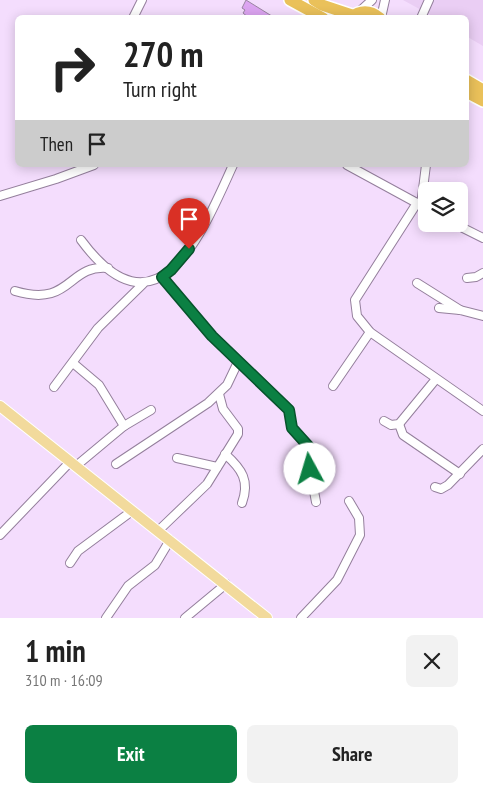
<!DOCTYPE html>
<meta charset="utf-8">
<style>
:root{--surface:#fff;--page:#f2f2f2;--text:#222;--muted:#767676;--accent:#0b8043}
body{margin:0;font-family:"PT Sans Narrow",sans-serif;background:var(--page);color:var(--text);height:100vh;display:flex;flex-direction:column;font-size:19px;white-space:nowrap}
*{box-sizing:border-box;margin:0}
p{font-size:16px;color:var(--muted)}
.icon{flex:none;width:28px;height:28px;fill:none;stroke:currentColor;stroke-width:2;stroke-linecap:round;stroke-linejoin:round}
.map{position:relative;height:618px;overflow:hidden}
.panel{display:flex;flex-direction:column;background:var(--surface);flex:1}
.panel>*{flex:none}
.banner{position:absolute;left:15px;top:15px;width:454px;height:152px;border-radius:8px;box-shadow:0 2px 12px #0003;background:#fff;color:var(--text);overflow:hidden}
.controls{position:absolute;left:418px;top:182px;display:grid;gap:10px}
.controls a{display:grid;place-items:center;width:50px;height:50px;border-radius:8px;background:var(--surface);box-shadow:0 2px 12px #0003;font-size:25px}
.pin{position:absolute;display:grid;place-items:center;width:42px;height:42px;color:#fff;margin:-51px -21px;border-radius:50% 50% 50% 0;rotate:-45deg;box-shadow:0 0 5px #0007}
.pin .icon{rotate:45deg}
.me{position:absolute;width:55px;margin:-28px;rotate:354deg;stroke-linejoin:round;filter:drop-shadow(0 0 4px #0008)}
.turn{display:flex;align-items:center;gap:18px;height:105px;padding:0 25px;font-size:22px}
.turn .icon{width:65px;height:65px;stroke-width:2.5}
.turn b{display:block;font-size:35px;line-height:42px}
.then{display:flex;align-items:center;height:48px;padding:0 25px;background:#0003;gap:10px;font-size:19px}
.round{display:grid;place-items:center;flex:none;width:52px;height:52px;border-radius:8px;background:var(--page)}
.head{display:flex;align-items:center;justify-content:space-between;height:85px;padding:0 25px}
h1{font-size:30px;font-weight:700;line-height:38px}
.cta{display:flex;gap:10px;margin-top:auto;padding:10px 25px}
.cta a{flex:1;height:58px;border-radius:8px;background:var(--accent);color:#fff;font-size:20px;font-weight:700;line-height:58px;text-align:center}
.cta a+a{background:var(--page);color:var(--text)}
.map>svg:first-child{display:block}
.built{fill:#eacef4}
.building{fill:#dca4f1;stroke:#9984a1}
.lines{fill:none;stroke-linecap:round;stroke-linejoin:round}
.minor-casing{stroke:#947f9c;stroke-width:10}
.major-casing{stroke:#fff;stroke-width:12}
.highway-casing{stroke:#fff;stroke-width:14}
.minor{stroke:#fff;stroke-width:8}
.major{stroke:#f2da9c;stroke-width:10}
.highway{stroke:#eac15a;stroke-width:11}
.route-casing{stroke:#07532c;stroke-width:12}
.route{stroke:#0b8043;stroke-width:9}
</style>
<div class="map">
<svg width="483" height="618" viewBox="0 0 483 618">
<rect width="100%" height="100%" fill="#f4ddfd"/>
<!-- built -->
<polygon class="built" points="403,0 483,0 483,46 466,36 466,18 434,17"/>
<!-- building -->
<polygon class="building" points="246,0 275,18 249,18 243,13 245,10 242,8"/>
<g class="lines">
<defs>
<g id="minor">
<polyline points="359,12 372,0"/>
<polyline points="133,18 142,0"/>
<polyline points="381,18 385,0"/>
<polyline points="421,18 429,0"/>
<polyline points="347,165 426,208"/>
<polyline points="0,196 56,179 94,165"/>
<polyline points="417,203 355,300 357,316 370,332 483,411"/>
<polyline points="421,205 426,165"/>
<polyline points="455,224 483,238"/>
<path d="M81 240C157 343 202 234 233 165"/>
<polyline points="162,277 212,336 289,410 292,428 310,447 310,469 316,502"/>
<polyline points="467,278 476,277 483,273"/>
<polyline points="417,283 460,310"/>
<path d="M15 291C72 308 67 264 108 268"/>
<polyline points="439,308 460,310 483,316"/>
<polyline points="73,363 99,385 124,426"/>
<polyline points="333,386 370,332"/>
<polyline points="54,387 98,328 143,284"/>
<polyline points="384,421 391,425 399,424 436,379"/>
<polyline points="399,424 403,435 460,474"/>
<path d="M225 454C242 469 250 481 242 503"/>
<polyline points="177,458 217,467"/>
<polyline points="116,464 208,403 227,385 238,362"/>
<polyline points="76,466 124,426 151,410"/>
<polyline points="435,487 441,489 448,485 483,449"/>
<polyline points="158,531 207,484 238,434 238,429 223,409 219,394"/>
<polyline points="0,535 70,462"/>
<polyline points="70,563 78,551 132,511"/>
<polyline points="106,618 128,586 155,565 170,540"/>
<polyline points="185,618 226,584"/>
<polyline points="301,618 337,580 360,535 359,518 349,501"/>
</g>
<polyline id="major" points="0,406 267,618"/>
<g id="highway">
<polyline points="290,0 323,18"/>
<polyline points="314,0 322,5 352,15"/>
<path d="M350 18C360 10 370 10 380 18"/>
<polyline points="466,80 483,90"/>
<polyline points="466,92 483,101"/>
</g>
</defs>
<!-- minor casing -->
<use href="#minor" class="minor-casing"/>
<!-- major casing -->
<use href="#major" class="major-casing"/>
<!-- highway casing -->
<use href="#highway" class="highway-casing"/>
<!-- minor -->
<use href="#minor" class="minor"/>
<!-- major -->
<use href="#major" class="major"/>
<!-- highway -->
<use href="#highway" class="highway"/>
</g>
<g class="lines">
<defs>
<polyline id="route" points="189,249 171,270 162,277 212,336 289,410 292,428 310,448 310,469"/>
</defs>
<!-- route casing -->
<use href="#route" class="route-casing"/>
<!-- route -->
<use href="#route" class="route"/>
</g>
</svg>
<div class="controls">
<a><svg class="icon" aria-label="layers" viewBox="0 0 24 24"><path d="M12 4l9 5-9 5-9-5zM3 14l9 5 9-5"/></svg></a>
</div>
<div class="pin" style="left:189px;top:249px;background:#d93025"><svg class="icon" aria-label="arrive" viewBox="0 0 24 24"><path d="M6 21V4h12l-3 4 3 4H6"/></svg></div>
<svg class="me" style="left:310px;top:469px" viewBox="-20 -20 40 40"><circle r="19" fill="#fff"/><path d="M0-13L10 11 0 6-10 11z" fill="#0b8043"/></svg>
<div class="banner">
<div class="turn"><svg class="icon" aria-label="right" viewBox="0 0 24 24"><path d="M7 20v-9h11M14 6l5 5-5 5"/></svg><div><b>270 m</b>Turn right</div></div>
<div class="then">Then<svg class="icon" aria-label="arrive" viewBox="0 0 24 24"><path d="M6 21V4h12l-3 4 3 4H6"/></svg></div>
</div>
</div>
<section class="panel">
<div class="head"><div><h1>1 min</h1><p>310 m · 16:09</p></div><a class="round"><svg class="icon" aria-label="close" viewBox="0 0 24 24"><path d="M6 6l12 12M18 6L6 18"/></svg></a></div>
<div class="cta"><a>Exit</a><a>Share</a></div>
</section>
